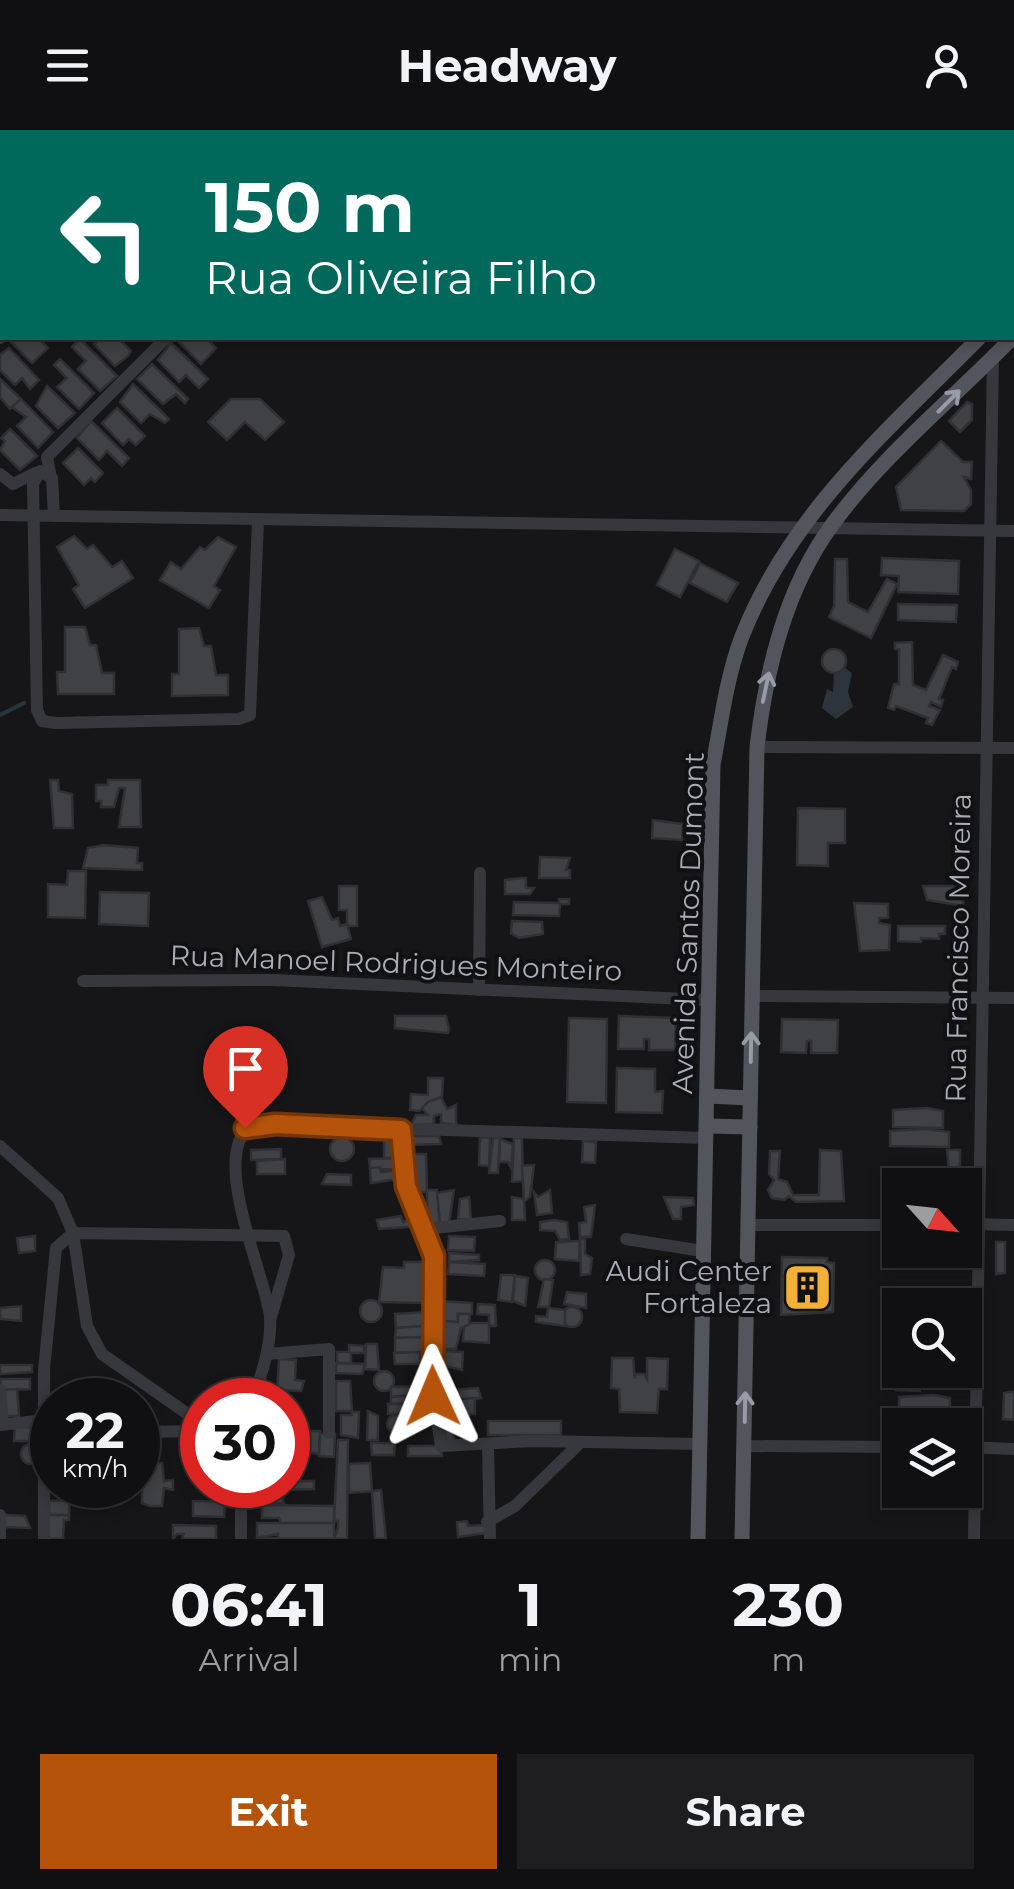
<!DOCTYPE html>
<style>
:root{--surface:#101012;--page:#1e1e20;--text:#f1f3f6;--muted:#9c9d9f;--line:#303032;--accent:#b45309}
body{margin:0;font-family:Montserrat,sans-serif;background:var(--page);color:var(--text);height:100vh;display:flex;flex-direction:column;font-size:38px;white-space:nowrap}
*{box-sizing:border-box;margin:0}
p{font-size:32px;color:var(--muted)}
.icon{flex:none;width:55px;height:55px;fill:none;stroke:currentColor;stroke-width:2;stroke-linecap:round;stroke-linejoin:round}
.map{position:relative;height:1409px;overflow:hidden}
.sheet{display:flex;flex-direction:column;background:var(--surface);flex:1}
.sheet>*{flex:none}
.hud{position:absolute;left:0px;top:0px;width:1015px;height:210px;box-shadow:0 5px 15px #0003,0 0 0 2px var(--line);background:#00695c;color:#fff;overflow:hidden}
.needle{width:65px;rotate:117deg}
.fabs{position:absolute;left:882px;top:1038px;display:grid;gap:20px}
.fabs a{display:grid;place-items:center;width:100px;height:100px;border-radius:0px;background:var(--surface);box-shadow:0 5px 15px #0003,0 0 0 2px var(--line);font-size:50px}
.speed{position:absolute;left:30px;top:1248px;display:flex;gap:20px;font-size:50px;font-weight:700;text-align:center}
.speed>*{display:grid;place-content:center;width:130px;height:130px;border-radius:50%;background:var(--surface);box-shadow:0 5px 15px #0003,0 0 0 2px var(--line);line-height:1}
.speed small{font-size:25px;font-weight:400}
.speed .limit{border:15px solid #d22;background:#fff;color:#111}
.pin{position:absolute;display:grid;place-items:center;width:85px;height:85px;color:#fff;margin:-102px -42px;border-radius:50% 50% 50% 0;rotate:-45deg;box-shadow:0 0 10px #0007}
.pin .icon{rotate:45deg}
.me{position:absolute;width:110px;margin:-55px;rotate:359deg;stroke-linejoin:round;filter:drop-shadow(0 0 8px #0008)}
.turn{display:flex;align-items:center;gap:35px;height:210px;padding:0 40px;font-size:45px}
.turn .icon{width:130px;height:130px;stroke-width:2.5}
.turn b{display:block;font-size:70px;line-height:85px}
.eta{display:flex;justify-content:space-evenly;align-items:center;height:170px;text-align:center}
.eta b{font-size:60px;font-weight:700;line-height:70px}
.action{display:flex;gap:20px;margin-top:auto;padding:20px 40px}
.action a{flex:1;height:115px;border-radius:0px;background:var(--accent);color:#fff;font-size:40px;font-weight:700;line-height:115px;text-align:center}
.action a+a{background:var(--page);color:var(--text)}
header{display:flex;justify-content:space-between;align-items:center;height:130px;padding:0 40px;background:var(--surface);font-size:45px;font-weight:700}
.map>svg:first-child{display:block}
.water{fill:#2c353c}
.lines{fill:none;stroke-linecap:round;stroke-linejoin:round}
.stream{stroke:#2c353c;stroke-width:4}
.building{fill:#404145;stroke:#303034;stroke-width:2.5}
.minor{stroke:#37383d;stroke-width:12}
.major{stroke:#53555c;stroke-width:15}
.oneway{stroke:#979ba6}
.route-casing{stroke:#753606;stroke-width:25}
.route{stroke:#b45309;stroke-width:18}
.labels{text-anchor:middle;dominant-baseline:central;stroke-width:8;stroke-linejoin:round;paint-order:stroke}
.street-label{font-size:28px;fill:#a8adb8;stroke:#111113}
.poi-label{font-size:28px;fill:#a8adb8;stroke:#111113;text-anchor:end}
</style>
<header><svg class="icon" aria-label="menu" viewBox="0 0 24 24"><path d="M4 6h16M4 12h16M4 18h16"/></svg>Headway<svg class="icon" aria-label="person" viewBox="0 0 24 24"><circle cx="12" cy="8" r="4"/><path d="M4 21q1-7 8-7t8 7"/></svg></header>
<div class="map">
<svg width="1014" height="1409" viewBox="0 0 1014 1409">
<rect width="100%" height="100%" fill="#161618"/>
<!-- water -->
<polygon class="water" points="842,536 852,543 848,562 853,577 836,589 822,578 827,559 833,562 834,541"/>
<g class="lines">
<!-- stream -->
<polyline class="stream" points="0,585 24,573"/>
</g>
<!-- building -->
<g class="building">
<polygon points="15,208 38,208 48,218 32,233 11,212"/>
<polygon points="101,208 118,208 131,221 128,226 115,236 94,214"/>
<polygon points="183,208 206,208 216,218 201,234 179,212"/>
<polygon points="80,209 117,246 100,261 78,239 86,231 72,217"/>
<polygon points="171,213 208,249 199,258 186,245 179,252 158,230"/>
<polygon points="9,218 39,250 30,259 22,248 15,255 0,240 0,225"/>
<polygon points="60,229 94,263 79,279 57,257 67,248 54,235"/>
<polygon points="152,234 188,269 185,273 176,264 163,274 137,249"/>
<polygon points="0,249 21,269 10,279 0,267"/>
<polygon points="133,254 169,289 165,293 150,284 141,293 120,272"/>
<polygon points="47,256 75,283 58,298 36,276"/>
<polygon points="21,269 53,302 38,318 17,296 26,287 12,277"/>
<polygon points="231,269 260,269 284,292 265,310 245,292 227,310 208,292"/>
<polygon points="967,272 972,274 972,290 960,302 949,291"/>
<polygon points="117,278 145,306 136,315 129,309 123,315 102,293"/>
<polygon points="91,291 129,328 122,336 107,321 99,330 77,308"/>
<polygon points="10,299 37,326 20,340 0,320 5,311 1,308"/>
<polygon points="941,311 963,332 972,332 971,349 964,347 971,360 971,374 964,381 901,380 896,357"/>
<polygon points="78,318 103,343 95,352 91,348 84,355 63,333"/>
<polygon points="74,406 87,419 93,415 112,437 122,431 133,448 85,478 73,459 79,455 57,417"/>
<polygon points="218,407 236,417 214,456 220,460 209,478 160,450 171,432 181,439 200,417 205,420"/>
<polygon points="675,419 699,431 680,467 657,455"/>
<polygon points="882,428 959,431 958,464 898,462 899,446 881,445"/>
<polygon points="835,429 847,429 848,472 868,482 887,449 897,454 871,508 829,487 834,476"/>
<polygon points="700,433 738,453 727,472 690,453"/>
<polygon points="898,474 957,475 956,492 898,490"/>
<polygon points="65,497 85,497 90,515 96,515 102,543 114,543 114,564 58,564 57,542 65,542"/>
<polygon points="199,498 204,516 211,516 216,545 228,545 228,565 172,566 172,544 179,544 179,499"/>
<polygon points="912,512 913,555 926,560 943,525 958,532 956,539 952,537 939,569 943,570 941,577 931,572 929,576 940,580 932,595 926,593 928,588 896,576 894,580 888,578 894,554 899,554 899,519 895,519 895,513"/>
<circle cx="834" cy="531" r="12"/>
<polygon points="50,650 58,650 59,661 72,664 73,698 54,698"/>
<polygon points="108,650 140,650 141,697 119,697 125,658 119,658 114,677 101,677 101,671 96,671 96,655 108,655"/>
<polygon points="798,678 845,679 845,713 828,713 828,736 797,735"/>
<polygon points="653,690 683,694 682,710 652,708"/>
<polygon points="103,715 138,718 137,733 142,733 142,740 83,738 88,718"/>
<polygon points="540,727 570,728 566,740 570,740 570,748 539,748"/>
<polygon points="68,741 86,741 85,788 48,787 48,754 67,755"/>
<polygon points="521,748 526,748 526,758 534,758 530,764 505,764 505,750"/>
<polygon points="339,756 357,756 357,796 347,796 347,780 339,780"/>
<polygon points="923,756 956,756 964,765 963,776 927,770"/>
<polygon points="100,762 149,763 148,796 99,794"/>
<polygon points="322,767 332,790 338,788 340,796 347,794 351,809 322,817 308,771"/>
<polygon points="559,769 569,769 569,774 560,774 559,786 513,785 514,772 559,773"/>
<polygon points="854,773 888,774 888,788 879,788 879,793 890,795 889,820 860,821"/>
<polygon points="512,791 542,792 543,804 519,808 511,803"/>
<polygon points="898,796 945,796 945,804 939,804 939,809 921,808 921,812 898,811"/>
<polygon points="395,886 446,886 449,899 448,903 395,898"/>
<polygon points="619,886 676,888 675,920 649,920 649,909 644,909 644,919 618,919"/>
<polygon points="569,888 607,889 606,973 567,972"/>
<polygon points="782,889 838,890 837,923 811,923 811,911 807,911 806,923 781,922"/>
<polygon points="617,938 655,939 655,962 663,961 662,983 616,982"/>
<polygon points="428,948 443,948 442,966 419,981 410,980 411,964 428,965"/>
<polygon points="441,967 447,979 456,975 456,995 441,993 441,984 434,986 434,994 411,995 416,985 428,985 422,978 428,972"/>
<polygon points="927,978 943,981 943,998 893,997 893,980"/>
<polygon points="926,999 949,1002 949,1017 890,1016 890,1001"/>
<polygon points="384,1005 396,1007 401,1028 384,1028"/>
<polygon points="406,1006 439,1006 441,1014 406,1015"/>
<circle cx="342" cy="1019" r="12"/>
<polygon points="480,1007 490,1008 489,1036 479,1035"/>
<polygon points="493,1008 500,1008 498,1043 489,1043"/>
<polygon points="514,1008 522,1008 523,1051 512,1052"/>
<polygon points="500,1009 513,1014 511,1038 508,1032 499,1032"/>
<polygon points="583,1011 596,1012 595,1033 582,1032"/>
<polygon points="281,1019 281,1029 251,1030 251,1020"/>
<polygon points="820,1020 841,1021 844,1071 796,1072 789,1066 784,1070 772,1068 768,1060 774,1050 769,1044 770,1021 780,1021 778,1049 787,1052 793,1065 819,1065"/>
<polygon points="947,1020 960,1020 960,1041 949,1040"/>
<polygon points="407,1024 426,1024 427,1062 409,1062"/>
<polygon points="396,1028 397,1040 370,1038 369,1029"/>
<polygon points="285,1029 285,1044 257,1044 257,1031"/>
<polygon points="534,1035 530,1067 524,1071 522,1036"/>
<polygon points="380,1037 381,1042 397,1040 398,1049 371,1053 370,1038"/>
<polygon points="920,1040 928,1040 928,1048 936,1049 936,1040 952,1040 952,1055 900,1055 900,1066 888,1066 888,1043 920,1044"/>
<polygon points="327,1044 351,1045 351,1055 322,1054"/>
<polygon points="427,1060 437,1060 440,1093 427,1093"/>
<polygon points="454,1060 449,1094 440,1093 437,1063"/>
<polygon points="550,1060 552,1083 537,1085 534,1062 538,1067"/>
<polygon points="469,1067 471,1090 458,1089 460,1069"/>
<polygon points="512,1067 524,1069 525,1090 512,1090"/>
<polygon points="664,1067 693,1068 694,1075 681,1077 681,1089 673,1089"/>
<polygon points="595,1075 591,1107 580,1107 579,1093 586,1092 584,1077"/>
<polygon points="401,1086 403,1092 416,1087 419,1096 379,1099 377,1090"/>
<polygon points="554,1090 567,1092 569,1109 560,1110 555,1101 540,1100 540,1092"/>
<polygon points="35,1106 35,1121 19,1123 17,1108"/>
<polygon points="449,1106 475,1107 474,1121 448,1120"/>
<polygon points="580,1109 585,1109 585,1124 592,1128 590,1144 581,1145"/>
<polygon points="580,1111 579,1131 555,1129 556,1112"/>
<polygon points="996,1112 1005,1112 1005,1143 996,1144"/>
<polygon points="449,1123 479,1125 479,1130 449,1132"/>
<polygon points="782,1127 827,1128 827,1132 834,1133 833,1182 781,1185"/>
<circle cx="545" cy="1140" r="10"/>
<polygon points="404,1132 431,1132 427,1173 379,1172 383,1137 404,1138"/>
<polygon points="449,1132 485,1134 484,1146 448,1144"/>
<polygon points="501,1145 515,1145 512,1172 498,1170"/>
<polygon points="515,1146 528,1148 525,1176 513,1171"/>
<polygon points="544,1149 553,1150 549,1177 538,1177"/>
<polygon points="567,1162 586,1164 586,1178 564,1174"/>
<circle cx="371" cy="1181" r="11"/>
<polygon points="441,1171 472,1173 472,1184 458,1184 458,1192 440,1191"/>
<polygon points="478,1174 495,1175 496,1196 489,1196 489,1185 477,1184"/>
<polygon points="21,1176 21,1191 0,1189 0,1178"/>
<circle cx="572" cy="1187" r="10"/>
<polygon points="548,1178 565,1180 565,1196 536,1192 536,1186 547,1187"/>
<polygon points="427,1182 428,1196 396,1198 395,1184"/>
<polygon points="458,1184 470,1184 469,1195 461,1198 456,1219 440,1219 441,1191 458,1192"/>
<polygon points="472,1193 489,1193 489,1213 463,1211 464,1197"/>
<polygon points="422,1196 423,1207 395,1208 396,1198"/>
<polygon points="422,1207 423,1222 395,1223 395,1208"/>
<polygon points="366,1214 377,1214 379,1240 365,1239"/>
<polygon points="349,1215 364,1216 364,1223 351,1223 351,1233 337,1233 337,1222 349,1222"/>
<polygon points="438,1221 463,1222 462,1240 440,1235"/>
<polygon points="420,1222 420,1234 395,1234 394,1223"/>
<polygon points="612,1228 633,1228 635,1249 635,1244 644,1244 647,1249 647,1228 668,1229 667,1259 659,1259 657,1283 620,1282 619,1259 611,1258"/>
<polygon points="279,1229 296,1230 295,1250 304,1251 301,1261 277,1260"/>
<polygon points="336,1233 364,1234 364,1239 362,1244 336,1243"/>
<polygon points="0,1235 32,1235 32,1242 0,1244"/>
<circle cx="384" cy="1251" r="10"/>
<polygon points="896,1247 920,1247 920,1261 896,1260"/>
<polygon points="1,1249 30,1249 30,1259 1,1260"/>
<polygon points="336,1251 350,1251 352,1281 336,1281"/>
<polygon points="426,1256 426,1264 391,1267 391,1257"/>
<polygon points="478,1258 481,1268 440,1271 439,1261"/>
<polygon points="17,1259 19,1286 4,1286 3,1260"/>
<polygon points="1009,1262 1014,1262 1014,1290 1003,1289 1004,1263"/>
<polygon points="426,1264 428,1272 391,1274 391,1267"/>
<polygon points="934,1265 950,1268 950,1290 899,1289 899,1267"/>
<polygon points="475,1268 475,1284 462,1285 461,1275 440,1277 440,1271"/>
<polygon points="388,1274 415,1274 418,1284 388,1284"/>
<polygon points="368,1281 378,1286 378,1310 367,1310"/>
<polygon points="352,1282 359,1282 358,1308 341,1305 341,1285 352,1285"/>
<polygon points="466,1284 470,1297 452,1299 455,1313 446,1310 441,1286"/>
<circle cx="396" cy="1294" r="9"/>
<rect x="488" y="1291" width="73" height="14"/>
<polygon points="15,1297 35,1297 35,1311 14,1311"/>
<polygon points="290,1299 304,1299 302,1321 290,1319"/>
<polygon points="310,1301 320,1301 319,1324 302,1321 303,1304"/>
<polygon points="320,1304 335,1304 334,1327 319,1326"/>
<polygon points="338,1310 348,1310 347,1409 334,1409 338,1398 338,1391 334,1391"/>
<polygon points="371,1313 395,1313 394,1325 372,1325"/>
<circle cx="31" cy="1324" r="10"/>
<polygon points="408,1316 440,1316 442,1326 408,1326"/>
<polygon points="162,1333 164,1351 173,1350 173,1360 164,1358 162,1376 150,1376 142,1373 142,1335"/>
<polygon points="370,1333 372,1361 349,1363 349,1334"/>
<polygon points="288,1351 314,1351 314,1359 278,1360 284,1373 262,1375 262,1365 268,1365 262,1362 262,1355 288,1355"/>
<polygon points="381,1360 386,1409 375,1409 372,1361"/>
<polygon points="70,1370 69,1385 49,1385 49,1371"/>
<polygon points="193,1371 225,1372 224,1387 193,1386"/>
<polygon points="262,1375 334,1376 334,1393 281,1393 279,1388 262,1388"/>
<polygon points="5,1385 25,1386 30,1398 2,1397"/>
<polygon points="47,1385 69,1385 69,1390 64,1390 63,1409 46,1409"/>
<polygon points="467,1391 468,1396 484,1395 486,1403 458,1407 457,1392"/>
<polygon points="257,1393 334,1393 334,1409 261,1409 278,1408 278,1404 257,1408"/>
<polygon points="173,1395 216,1396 216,1409 182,1409 184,1404 177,1404 173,1409"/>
</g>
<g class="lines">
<!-- minor -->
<g class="minor">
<polyline points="961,2 964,0"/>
<polyline points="0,208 2,205"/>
<polyline points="50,343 47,327 166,208"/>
<polyline points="0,344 13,354 35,343"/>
<polyline points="0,385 1014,401"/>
<polyline points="54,386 52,348 40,341 33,354 37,580 42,591 56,593 239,589 250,585 258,391"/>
<polyline points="757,617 1014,618"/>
<polyline points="83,851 273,850 708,870"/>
<polyline points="479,860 480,743"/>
<polyline points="752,866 1014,868"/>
<polyline points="401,1001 405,1056 434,1126 433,1267 441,1316 532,1311 701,1314"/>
<polyline points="0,1016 58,1068 73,1103 87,1196 102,1224 202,1294"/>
<polyline points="965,1094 1014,1095"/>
<polyline points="748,1095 900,1095"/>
<polyline points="425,1099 500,1091"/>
<polyline points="626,1109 703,1121"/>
<polyline points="267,1224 329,1219 329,1303"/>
<polyline points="0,1260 3,1294"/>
<path d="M252 1270C262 1245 272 1214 270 1187 265 1143 208 1025 252 994L707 1008"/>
<polyline points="0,1295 45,1290"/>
<polyline points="138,1302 202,1301"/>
<polyline points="488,1315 490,1409"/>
<polyline points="744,1316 900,1317"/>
<polyline points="965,1317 1014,1319"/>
<polyline points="0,1385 0,1408"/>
<polyline points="487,1392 515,1376 581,1312"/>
<polyline points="44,1409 44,1240 56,1118 73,1103 284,1106 289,1125 271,1187"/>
<polyline points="241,1409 241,1355"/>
<polyline points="974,1409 993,227"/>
</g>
<!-- major -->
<g class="major">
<polyline points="1012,174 1014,173"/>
<polyline points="707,966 750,968"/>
<polyline points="708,996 750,997"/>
<path d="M698 1409 713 635C721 593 726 550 741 509 789 384 888 300 979 208"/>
<path d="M742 1409 757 617C766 541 785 459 832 395 882 326 953 269 1012 208"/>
</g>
</g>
<!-- one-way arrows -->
<defs><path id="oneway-shaft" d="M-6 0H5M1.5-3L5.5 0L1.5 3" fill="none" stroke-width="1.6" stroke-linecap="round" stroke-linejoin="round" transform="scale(2.5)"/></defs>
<g class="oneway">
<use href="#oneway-shaft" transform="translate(949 271) rotate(-45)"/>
<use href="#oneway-shaft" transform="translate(766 557) rotate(-78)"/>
<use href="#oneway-shaft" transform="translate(751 917) rotate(-89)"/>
<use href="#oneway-shaft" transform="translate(745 1277) rotate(-89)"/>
</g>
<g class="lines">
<defs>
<polyline id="route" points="245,998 275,994 401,1000 406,1056 434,1126 433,1266"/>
</defs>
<!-- route casing -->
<use href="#route" class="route-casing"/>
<!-- route -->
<use href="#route" class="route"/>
</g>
<!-- icons -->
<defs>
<symbol id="building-square" viewBox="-11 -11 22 22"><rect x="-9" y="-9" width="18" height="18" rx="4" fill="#f2b134" stroke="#111113"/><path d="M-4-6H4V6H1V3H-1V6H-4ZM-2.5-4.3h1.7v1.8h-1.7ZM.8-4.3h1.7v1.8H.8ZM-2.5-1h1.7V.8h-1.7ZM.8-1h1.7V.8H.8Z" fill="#111"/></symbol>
</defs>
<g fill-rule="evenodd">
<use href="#building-square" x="780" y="1130" width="55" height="55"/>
</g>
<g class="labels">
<!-- street labels -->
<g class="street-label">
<text transform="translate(688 793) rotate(-88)">Avenida Santos Dumont</text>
<text transform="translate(958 818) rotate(-89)">Rua Francisco Moreira</text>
<text transform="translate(396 833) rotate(2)">Rua Manoel Rodrigues Monteiro</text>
</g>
<!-- poi labels -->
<g class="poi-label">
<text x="772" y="1141">Audi Center<tspan x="772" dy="32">Fortaleza</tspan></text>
</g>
</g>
</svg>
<div class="fabs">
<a><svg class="needle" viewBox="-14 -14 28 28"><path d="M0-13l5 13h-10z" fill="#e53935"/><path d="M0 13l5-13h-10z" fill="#9c9d9f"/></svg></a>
<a><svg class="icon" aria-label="search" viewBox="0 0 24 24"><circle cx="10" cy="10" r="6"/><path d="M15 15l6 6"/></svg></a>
<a><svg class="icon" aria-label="layers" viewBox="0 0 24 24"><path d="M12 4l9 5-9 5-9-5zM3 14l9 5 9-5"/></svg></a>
</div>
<div class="speed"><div>22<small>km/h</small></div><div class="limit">30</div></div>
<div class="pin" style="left:245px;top:998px;background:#d93025"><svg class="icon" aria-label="arrive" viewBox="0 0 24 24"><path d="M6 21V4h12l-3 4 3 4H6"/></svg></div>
<svg class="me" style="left:433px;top:1266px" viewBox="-20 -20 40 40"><path d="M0-17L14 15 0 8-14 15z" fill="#b45309" stroke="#fff" stroke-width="4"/></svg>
<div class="hud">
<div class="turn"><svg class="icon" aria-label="left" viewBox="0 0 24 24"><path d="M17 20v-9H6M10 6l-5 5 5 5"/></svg><div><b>150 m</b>Rua Oliveira Filho</div></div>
</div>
</div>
<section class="sheet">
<div class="eta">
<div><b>06:41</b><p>Arrival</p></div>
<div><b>1</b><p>min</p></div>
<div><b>230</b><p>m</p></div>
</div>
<div class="action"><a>Exit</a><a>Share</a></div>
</section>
